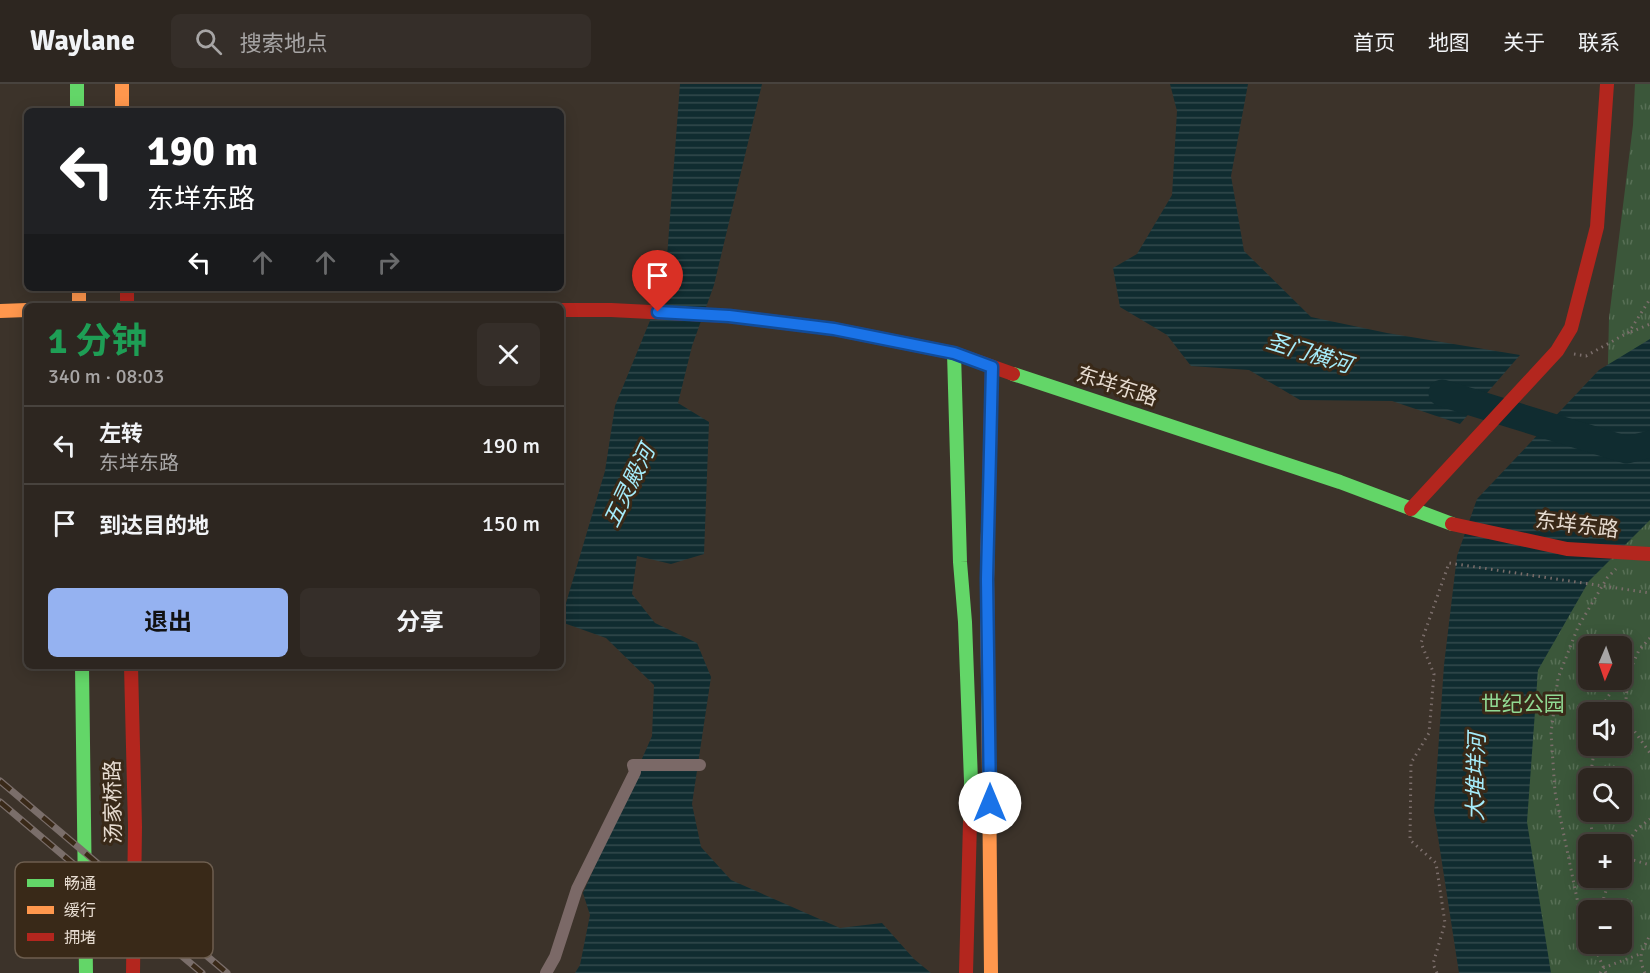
<!DOCTYPE html>
<html lang="zh">
<meta charset="utf-8">
<style>
:root{--surface:#2d2620;--page:#352e29;--text:#f1f3f6;--muted:#a7a5a5;--line:#48433e;--accent:#95b2f1}
body{margin:0;font-family:Signika,"Noto Sans SC",sans-serif;background:var(--page);color:var(--text);height:100vh;display:flex;flex-direction:column;font-size:22px;white-space:nowrap}
*{box-sizing:border-box;margin:0}
p{font-size:20px;color:var(--muted)}
.icon{flex:none;width:33px;height:33px;fill:none;stroke:currentColor;stroke-width:2;stroke-linecap:round;stroke-linejoin:round}
.map{position:relative;flex:1;overflow:hidden}
.sheet{position:absolute;left:24px;top:219px;width:540px;height:366px;display:flex;flex-direction:column;background:var(--surface);border-radius:9px;box-shadow:0 3px 15px #0003,0 0 0 2px var(--line)}
.sheet>*{flex:none}
.top-card{position:absolute;left:24px;top:24px;width:540px;height:183px;border-radius:9px;box-shadow:0 3px 15px #0003,0 0 0 2px var(--line);background:#202124;color:#fff;overflow:hidden}
.needle{width:39px;rotate:182deg}
.buttons{position:absolute;left:1578px;top:552px;display:grid;gap:12px}
.buttons a{display:grid;place-items:center;width:54px;height:54px;border-radius:9px;background:var(--surface);box-shadow:0 3px 15px #0003,0 0 0 2px var(--line);font-size:30px}
.pin{position:absolute;display:grid;place-items:center;width:51px;height:51px;color:#fff;margin:-62px -26px;border-radius:50% 50% 50% 0;rotate:-45deg;box-shadow:0 0 6px #0007}
.pin .icon{rotate:45deg}
.me{position:absolute;width:66px;margin:-33px;rotate:0deg;stroke-linejoin:round;filter:drop-shadow(0 0 4px #0008)}
.turn{display:flex;align-items:center;gap:21px;height:126px;padding:0 24px;font-size:27px}
.turn .icon{width:78px;height:78px;stroke-width:2.5}
.turn b{display:block;font-size:42px;line-height:51px}
.lanes{display:flex;align-items:center;height:57px;padding:0 24px;background:#0003;justify-content:center;gap:30px;direction:ltr}
.lanes .off{opacity:.35}
.round{display:grid;place-items:center;flex:none;width:63px;height:63px;border-radius:9px;background:var(--page)}
.headline{display:flex;align-items:center;justify-content:space-between;height:102px;padding:0 24px}
h1{font-size:36px;font-weight:700;line-height:45px;color:#1e9e55}
.cta{display:flex;gap:12px;margin-top:auto;padding:12px 24px}
.cta a{flex:1;height:69px;border-radius:9px;background:var(--accent);color:#111;font-size:24px;font-weight:700;line-height:69px;text-align:center}
.cta a+a{background:var(--page);color:var(--text)}
ul{padding:0;list-style:none}
li{display:flex;align-items:center;gap:18px;height:78px;padding:0 24px;border-top:2px solid var(--line)}
li div{flex:1}
li b{display:block;font-size:22px}
li em{font-style:normal}
header{display:flex;align-items:center;gap:36px;box-sizing:border-box;height:84px;padding:0 30px;background:var(--surface);border-bottom:2px solid var(--line)}
header strong{font-size:28px}
nav{display:flex;gap:33px;margin-inline-start:auto;font-size:21px}
.search{width:420px;height:54px;background:var(--page);display:flex;align-items:center;gap:15px;box-sizing:border-box;padding:0 21px;border-radius:9px;color:var(--muted);font-size:22px}
.map>svg:first-child{display:block}
.grass{fill:url(#grass-tufts);fill-rule:evenodd}
.water{fill:url(#water-rules)}
.lines{fill:none;stroke-linecap:round;stroke-linejoin:round}
.river{stroke:#102c30;stroke-width:27}
.path{stroke:#7b6e6b;stroke-width:3;stroke-dasharray:1.5 4.5;stroke-linecap:butt}
.street{stroke:#7b6967;stroke-width:12}
.fast{stroke:#63d668;stroke-width:14}
.slow{stroke:#ff974d;stroke-width:14}
.jam{stroke:#b3261e;stroke-width:14}
.rail-casing{stroke:#7a6e6a;stroke-width:7}
.rail{stroke:#392918;stroke-width:4.5;stroke-dasharray:14;stroke-linecap:butt}
.jam-bridge{stroke:#b3261e;stroke-width:14}
.route-casing{stroke:#114b97;stroke-width:15}
.route{stroke:#1a73e8;stroke-width:10}
.labels{text-anchor:middle;dominant-baseline:central;stroke-width:6;stroke-linejoin:round;paint-order:stroke}
.street-label{font-size:21px;fill:#e6dbd0;stroke:#392918}
.park-label{font-size:21px;fill:#91d992;stroke:#392918}
.water-label{font-size:22px;font-style:italic;fill:#a5ecfb;stroke:#392918}
.key{fill:#392918;stroke:#6d5e4f;stroke-width:1.5}
.key-label{font-size:16px;fill:#e6dbd0}
</style>
<header>
<strong>Waylane</strong>
<div class="search"><svg class="icon" aria-label="search" viewBox="0 0 24 24"><circle cx="10" cy="10" r="6"/><path d="M15 15l6 6"/></svg>搜索地点</div>
<nav><a>首页</a><a>地图</a><a>关于</a><a>联系</a></nav>
</header>
<div class="map">
<svg width="1650" height="889" viewBox="0 0 1650 889">
<defs>
<pattern id="grass-tufts" width="24" height="20" patternUnits="userSpaceOnUse" patternTransform="scale(1.5)"><rect width="24" height="20" fill="#3b573a"/><path d="M3 7l-1-3M5 7V3M7 7l1-3M15 17l-1-3M17 17v-4M19 17l1-3" fill="none" stroke="#576f55"/></pattern>
<pattern id="water-rules" width="6" height="5" patternUnits="userSpaceOnUse" patternTransform="scale(1.5)"><rect width="6" height="5" fill="#102c30"/><path d="M0 2.5h6" fill="none" stroke="#334a4d"/></pattern>
</defs>
<rect width="100%" height="100%" fill="#3c332a"/>
<!-- grass -->
<path class="grass" d="M1635 0H1650V889H1481L1455 607 1607 321 1609 234 1633 41ZM1588 562H1622V596H1588ZM1588 628H1622V662H1588ZM1588 694H1622V728H1588ZM1588 760H1622V794H1588ZM1588 826H1622V860H1588Z"/>
<!-- water -->
<g class="water">
<polygon points="680,0 762,0 714,201 692,262 678,319 709,338 704,470 671,480 637,472 632,510 655,539 697,559 711,593 692,720 701,763 731,796 840,844 882,839 914,875 931,889 575,889 580,881 590,831 583,809 652,652 654,601 606,554 561,538 561,536 605,387 615,322 665,200"/>
<polygon points="1170,0 1248,0 1231,92 1244,167 1311,233 1387,249 1520,271 1460,340 1392,317 1300,316 1249,286 1191,282 1167,251 1120,223 1113,184 1137,170 1172,111 1177,27"/>
<polygon points="1650,255 1650,436 1589,497 1538,586 1527,738 1551,889 1459,889 1434,727 1444,581 1457,472 1477,415 1599,286"/>
</g>
<g class="lines">
<!-- river -->
<polyline class="river" points="1442,309 1627,366 1650,360"/>
<!-- path -->
<g class="path">
<polyline points="1631,248 1650,240"/>
<polyline points="1574,270 1586,272 1629,248 1650,215"/>
<polyline points="1650,554 1639,566 1628,591 1626,615 1630,641 1650,669"/>
<polyline points="1622,591 1634,573"/>
<polyline points="1601,628 1602,623 1618,596"/>
<polyline points="1590,694 1595,662"/>
<polyline points="1588,708 1587,724 1595,760"/>
<polyline points="1622,767 1637,745 1650,735"/>
<polyline points="1622,774 1633,776 1650,781"/>
<polyline points="1600,826 1610,794"/>
<polyline points="1588,850 1580,829 1555,708 1551,649 1558,594 1578,543 1607,494 1616,485"/>
<polyline points="1593,860 1606,889"/>
<polyline points="1437,889 1433,880 1445,839 1436,779 1410,756 1411,679 1429,649 1434,590 1421,559 1449,479 1650,509"/>
<polyline points="1600,889 1603,884 1640,870"/>
<path d="M1645 889C1637 872 1642 867 1650 851"/>
</g>
<!-- street -->
<polyline class="street" points="546,889 555,873 577,805 635,688 633,681 700,681"/>
<!-- fast -->
<g class="fast">
<polyline points="77,0 77,27"/>
<polyline points="954,269 960,478 965,538 971,697 970,738"/>
<polyline points="1013,290 1340,398 1452,440"/>
<polyline points="82,582 86,889"/>
</g>
<!-- slow -->
<g class="slow">
<polyline points="122,0 122,27"/>
<polyline points="79,204 79,222"/>
<polyline points="0,227 27,226"/>
<polyline points="988,447 987,495 991,889"/>
</g>
<!-- jam -->
<g class="jam">
<polyline points="127,204 127,222"/>
<polyline points="561,226 611,226 729,232 834,245 954,269 1013,290"/>
<polyline points="1411,425 1557,267 1571,244 1597,143 1607,0"/>
<polyline points="988,447 992,283"/>
<polyline points="131,582 135,743 133,889"/>
<polyline points="966,889 970,738"/>
</g>
<defs>
<g id="rail">
<polyline points="0,697 227,889"/>
<polyline points="0,718 202,889"/>
</g>
</defs>
<!-- rail casing -->
<use href="#rail" class="rail-casing"/>
<!-- rail -->
<use href="#rail" class="rail"/>
<!-- jam-bridge -->
<polyline class="jam-bridge" points="1452,440 1567,465 1650,470"/>
</g>
<g class="lines">
<defs>
<polyline id="route" points="658,228 729,232 834,245 954,269 992,283 987,495 990,719"/>
</defs>
<!-- route casing -->
<use href="#route" class="route-casing"/>
<!-- route -->
<use href="#route" class="route"/>
</g>
<g class="labels">
<!-- street labels -->
<g class="street-label">
<text transform="translate(1117 302) rotate(18)">东垟东路</text>
<text transform="translate(1577 441) rotate(7)">东垟东路</text>
<text transform="translate(113 718) rotate(-91)">汤家桥路</text>
</g>
<!-- park labels -->
<g class="park-label">
<text x="1523" y="620">世纪公园</text>
</g>
<!-- water labels -->
<g class="water-label">
<text transform="translate(1309 269) rotate(17)">圣门横河</text>
<text transform="translate(629 402) rotate(-64)">五灵殿河</text>
<text transform="translate(1476 693) rotate(-89)">大堆垟河</text>
</g>
</g>
<!-- legend -->
<rect x="15" y="778" width="198" height="96" rx="9" class="key"/>
<rect x="27" y="795" width="27" height="8" fill="#63d668"/>
<rect x="27" y="822" width="27" height="8" fill="#ff974d"/>
<rect x="27" y="849" width="27" height="8" fill="#b3261e"/>
<g class="key-label">
<text x="64" y="805">畅通</text>
<text x="64" y="832">缓行</text>
<text x="64" y="859">拥堵</text>
</g>
</svg>
<div class="buttons">
<a><svg class="needle" viewBox="-14 -14 28 28"><path d="M0-13l5 13h-10z" fill="#e53935"/><path d="M0 13l5-13h-10z" fill="#a7a5a5"/></svg></a>
<a><svg class="icon" aria-label="sound" viewBox="0 0 24 24"><path d="M4 9h4l5-4v14l-5-4H4zM17 9q2 3 0 6"/></svg></a>
<a><svg class="icon" aria-label="search" viewBox="0 0 24 24"><circle cx="10" cy="10" r="6"/><path d="M15 15l6 6"/></svg></a>
<a>+</a>
<a>−</a>
</div>
<div class="pin" style="left:658px;top:228px;background:#d93025"><svg class="icon" aria-label="arrive" viewBox="0 0 24 24"><path d="M6 21V4h12l-3 4 3 4H6"/></svg></div>
<svg class="me" style="left:990px;top:719px" viewBox="-20 -20 40 40"><circle r="19" fill="#fff"/><path d="M0-13L10 11 0 6-10 11z" fill="#1a73e8"/></svg>
<div class="top-card">
<div class="turn"><svg class="icon" aria-label="left" viewBox="0 0 24 24"><path d="M17 20v-9H6M10 6l-5 5 5 5"/></svg><div><b>190 m</b>东垟东路</div></div>
<div class="lanes"><svg class="icon" aria-label="left" viewBox="0 0 24 24"><path d="M17 20v-9H6M10 6l-5 5 5 5"/></svg><svg class="icon off" aria-label="ahead" viewBox="0 0 24 24"><path d="M12 20V5M6 11l6-6 6 6"/></svg><svg class="icon off" aria-label="ahead" viewBox="0 0 24 24"><path d="M12 20V5M6 11l6-6 6 6"/></svg><svg class="icon off" aria-label="right" viewBox="0 0 24 24"><path d="M7 20v-9h11M14 6l5 5-5 5"/></svg></div>
</div>
<section class="sheet">
<div class="headline"><div><h1>1 分钟</h1><p>340 m · 08:03</p></div><a class="round"><svg class="icon" aria-label="close" viewBox="0 0 24 24"><path d="M6 6l12 12M18 6L6 18"/></svg></a></div>
<ul>
<li><svg class="icon" aria-label="left" viewBox="0 0 24 24"><path d="M17 20v-9H6M10 6l-5 5 5 5"/></svg><div><b>左转</b><p>东垟东路</p></div><em>190 m</em></li>
<li><svg class="icon" aria-label="arrive" viewBox="0 0 24 24"><path d="M6 21V4h12l-3 4 3 4H6"/></svg><div><b>到达目的地</b></div><em>150 m</em></li>
</ul>
<div class="cta"><a>退出</a><a>分享</a></div>
</section>
</div>
